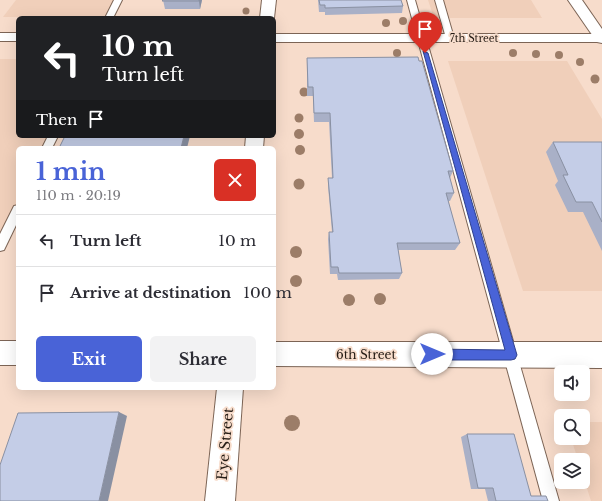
<!DOCTYPE html>
<meta charset="utf-8">
<style>
:root{--surface:#fff;--page:#f2f2f3;--text:#2b2b33;--muted:#7c7c81;--line:#e1e1e2;--accent:#4963d7}
body{margin:0;font-family:"Libre Baskerville",serif;background:var(--page);color:var(--text);height:100vh;display:flex;flex-direction:column;font-size:15px;white-space:nowrap}
*{box-sizing:border-box;margin:0}
p{font-size:13px;color:var(--muted)}
.icon{flex:none;width:22px;height:22px;fill:none;stroke:currentColor;stroke-width:2;stroke-linecap:round;stroke-linejoin:round}
.map{position:relative;flex:1;overflow:hidden}
.drawer{position:absolute;left:16px;top:146px;width:260px;height:244px;display:flex;flex-direction:column;background:var(--surface);border-radius:6px;box-shadow:0 4px 16px #0002}
.drawer>*{flex:none}
.top-card{position:absolute;left:16px;top:16px;width:260px;height:122px;border-radius:6px;box-shadow:0 4px 16px #0002;background:#202124;color:#fff;overflow:hidden}
.fabs{position:absolute;left:554px;top:365px;display:grid;gap:8px}
.fabs a{display:grid;place-items:center;width:36px;height:36px;border-radius:6px;background:var(--surface);box-shadow:0 4px 16px #0002;font-size:20px}
.pin{position:absolute;display:grid;place-items:center;width:34px;height:34px;color:#fff;margin:-41px -17px;border-radius:50% 50% 50% 0;rotate:-45deg;box-shadow:0 0 4px #0007}
.pin .icon{rotate:45deg}
.me{position:absolute;width:44px;margin:-22px;rotate:90deg;stroke-linejoin:round;filter:drop-shadow(0 0 3px #0008)}
.turn{display:flex;align-items:center;gap:14px;height:84px;padding:0 20px;font-size:18px}
.turn .icon{width:52px;height:52px;stroke-width:2.5}
.turn b{display:block;font-size:28px;line-height:34px}
.then{display:flex;align-items:center;height:38px;padding:0 20px;background:#0003;gap:8px;font-size:15px}
.round{display:grid;place-items:center;flex:none;width:42px;height:42px;border-radius:6px;background:var(--page)}
.head{display:flex;align-items:center;justify-content:space-between;height:68px;padding:0 20px}
h1{font-size:24px;font-weight:800;line-height:30px;color:var(--accent)}
.cta{display:flex;gap:8px;margin-top:auto;padding:8px 20px}
.cta a{flex:1;height:46px;border-radius:6px;background:var(--accent);color:#fff;font-size:16px;font-weight:800;line-height:46px;text-align:center}
.cta a+a{background:var(--page);color:var(--text)}
ul{padding:0;list-style:none}
li{display:flex;align-items:center;gap:12px;height:52px;padding:0 20px;border-top:1px solid var(--line)}
li div{flex:1}
li b{display:block;font-size:15px}
li em{font-style:normal}
.map>svg:first-child{display:block}
.built{fill:#f0cfba}
.lines{fill:none;stroke-linecap:round;stroke-linejoin:round}
.service-casing{stroke:#7c6455;stroke-width:2}
.minor-casing{stroke:#7c6455;stroke-width:2}
.secondary-casing{stroke:#7c6455;stroke-width:2}
.service{fill:#fff;fill-rule:evenodd}
.minor{fill:#fff;fill-rule:evenodd}
.secondary{fill:#fff;fill-rule:evenodd}
.tree{fill:#9c7d68}
.wall{fill:#a9b0c7}
.shaded-wall{fill:#8990a2}
.building{fill:#c4cde7;stroke:#8990a2}
.route{fill:#4963d7;stroke:#2f408c}
.labels{text-anchor:middle;dominant-baseline:central;stroke-width:3.5;stroke-linejoin:round;paint-order:stroke}
.far-street-label{font-size:10px;fill:#251c15;stroke:#f7dccb}
.street-label{font-size:12px;fill:#251c15;stroke:#f7dccb}
.near-street-label{font-size:14px;fill:#251c15;stroke:#f7dccb}
</style>
<div class="map">
<svg width="602" height="501" viewBox="0 0 602 501">
<rect width="100%" height="100%" fill="#f7dccb"/>
<!-- built -->
<g class="built">
<polygon points="16,0 119,0 110,17 3,17"/>
<polygon points="428,0 531,0 542,18 434,18"/>
<polygon points="0,59 18,59 18,136 52,136 47,148 18,148 18,207 0,244"/>
<polygon points="448,61 567,61 602,119 602,291 523,291"/>
<polygon points="583,422 602,422 602,501 591,501 583,476 583,460 578,460 571,438 583,438"/>
</g>
<g class="lines">
<defs>
<g id="service">
<polygon points="114,0 122,0 113,18 105,18"/>
<polygon points="407,0 415,0 559,501 543,501"/>
<polygon points="435,0 443,0 454,38 453,40 446,38"/>
<polygon points="48,136 58,136 52,148 42,148"/>
<polygon points="18,205 18,221 4,250 0,251 0,234 14,206"/>
</g>
<g id="minor">
<polygon points="262,0 276,0 274,18 260,18"/>
<rect x="0" y="33" width="18" height="8"/>
<rect x="274" y="34" width="328" height="8"/>
<polygon points="246,136 264,136 263,148 245,148"/>
<rect x="0" y="341" width="18" height="24"/>
<polygon points="274,342 602,342 602,368 274,366"/>
<polygon points="217,388 243,388 235,501 205,501"/>
</g>
<polygon id="secondary" points="568,0 582,0 602,29 602,43 597,42"/>
</defs>
<!-- service casing -->
<use href="#service" class="service-casing"/>
<!-- minor casing -->
<use href="#minor" class="minor-casing"/>
<!-- secondary casing -->
<use href="#secondary" class="secondary-casing"/>
<!-- service -->
<use href="#service" class="service"/>
<!-- minor -->
<use href="#minor" class="minor"/>
<!-- secondary -->
<use href="#secondary" class="secondary"/>
</g>
<!-- trees -->
<g class="tree">
<circle cx="246" cy="11" r="3.5"/>
<circle cx="403" cy="21" r="4"/>
<circle cx="386" cy="23" r="4"/>
<circle cx="397" cy="53" r="4"/>
<circle cx="513" cy="53" r="4"/>
<circle cx="536" cy="54" r="4"/>
<circle cx="559" cy="55" r="4"/>
<circle cx="580" cy="62" r="4"/>
<circle cx="595" cy="79" r="4.5"/>
<circle cx="304" cy="92" r="4.5"/>
<circle cx="299" cy="118" r="4.5"/>
<circle cx="299" cy="134" r="5"/>
<circle cx="300" cy="150" r="5"/>
<circle cx="299" cy="184" r="5.5"/>
<circle cx="296" cy="252" r="6"/>
<circle cx="296" cy="281" r="6"/>
<circle cx="380" cy="299" r="6"/>
<circle cx="349" cy="300" r="6"/>
<circle cx="292" cy="423" r="8"/>
</g>
<!-- wall -->
<g class="wall">
<polygon points="163,0 202,0 200,9 165,9"/>
<polygon points="318,0 401,0 403,6 402,13 325,15 325,12 319,12"/>
<polygon points="307,58 453,171 450,178 454,193 450,201 448,201 460,243 455,250 398,250 402,273 399,279 338,280 337,274 330,274 328,239 329,232 332,232 328,186 328,178 332,178 329,122 314,122 313,96 307,96"/>
<polygon points="553,142 602,142 602,251 583,212 568,212 555,185 558,181 546,152"/>
<polygon points="467,434 531,496 548,501 488,501 485,489 471,489 461,437"/>
</g>
<!-- shaded-wall -->
<g class="shaded-wall">
<polygon points="199,0 202,0 200,9 199,1"/>
<polygon points="184,136 190,136 187,148 181,148"/>
<polygon points="119,412 127,416 108,501 99,501"/>
</g>
<!-- building -->
<g class="building">
<polygon points="163,0 199,0 199,1 162,1"/>
<polygon points="319,0 401,0 403,6 325,8 325,5 320,5"/>
<polygon points="418,57 419,61 422,61 453,171 448,171 454,193 446,193 460,243 397,243 402,273 339,273 338,267 331,267 329,232 333,232 328,178 333,178 330,113 314,113 313,87 308,87 307,58"/>
<polygon points="65,136 184,136 181,148 59,148"/>
<polygon points="553,142 602,142 602,222 592,202 576,202 563,175 568,175"/>
<polygon points="119,412 99,501 0,501 0,465 18,413"/>
<polygon points="467,434 514,434 531,496 546,496 548,501 496,501 493,488 478,488"/>
</g>
<!-- route -->
<polygon class="route" points="423,51 428,53 517,355 515,359 511,360 432,360 428,358 427,354 428,351 432,349 505,350"/>
<g class="labels">
<!-- far-street labels -->
<g class="far-street-label">
<text x="474" y="38">7th Street</text>
</g>
<!-- street labels -->
<g class="street-label">
<text x="366" y="354">6th Street</text>
</g>
<!-- near-street labels -->
<g class="near-street-label">
<text transform="translate(225 444) rotate(-85)">Eye Street</text>
</g>
</g>
</svg>
<div class="fabs">
<a><svg class="icon" aria-label="sound" viewBox="0 0 24 24"><path d="M4 9h4l5-4v14l-5-4H4zM17 9q2 3 0 6"/></svg></a>
<a><svg class="icon" aria-label="search" viewBox="0 0 24 24"><circle cx="10" cy="10" r="6"/><path d="M15 15l6 6"/></svg></a>
<a><svg class="icon" aria-label="layers" viewBox="0 0 24 24"><path d="M12 4l9 5-9 5-9-5zM3 14l9 5 9-5"/></svg></a>
</div>
<div class="pin" style="left:425px;top:53px;background:#d93025"><svg class="icon" aria-label="arrive" viewBox="0 0 24 24"><path d="M6 21V4h12l-3 4 3 4H6"/></svg></div>
<svg class="me" style="left:432px;top:354px" viewBox="-20 -20 40 40"><circle r="19" fill="#fff"/><path d="M0-13L10 11 0 6-10 11z" fill="#4963d7"/></svg>
<div class="top-card">
<div class="turn"><svg class="icon" aria-label="left" viewBox="0 0 24 24"><path d="M17 20v-9H6M10 6l-5 5 5 5"/></svg><div><b>10 m</b>Turn left</div></div>
<div class="then">Then<svg class="icon" aria-label="arrive" viewBox="0 0 24 24"><path d="M6 21V4h12l-3 4 3 4H6"/></svg></div>
</div>
<section class="drawer">
<div class="head"><div><h1>1 min</h1><p>110 m · 20:19</p></div><a class="round" style="background:#d93025;color:#fff"><svg class="icon" aria-label="close" viewBox="0 0 24 24"><path d="M6 6l12 12M18 6L6 18"/></svg></a></div>
<ul>
<li><svg class="icon" aria-label="left" viewBox="0 0 24 24"><path d="M17 20v-9H6M10 6l-5 5 5 5"/></svg><div><b>Turn left</b></div><em>10 m</em></li>
<li><svg class="icon" aria-label="arrive" viewBox="0 0 24 24"><path d="M6 21V4h12l-3 4 3 4H6"/></svg><div><b>Arrive at destination</b></div><em>100 m</em></li>
</ul>
<div class="cta"><a>Exit</a><a>Share</a></div>
</section>
</div>
